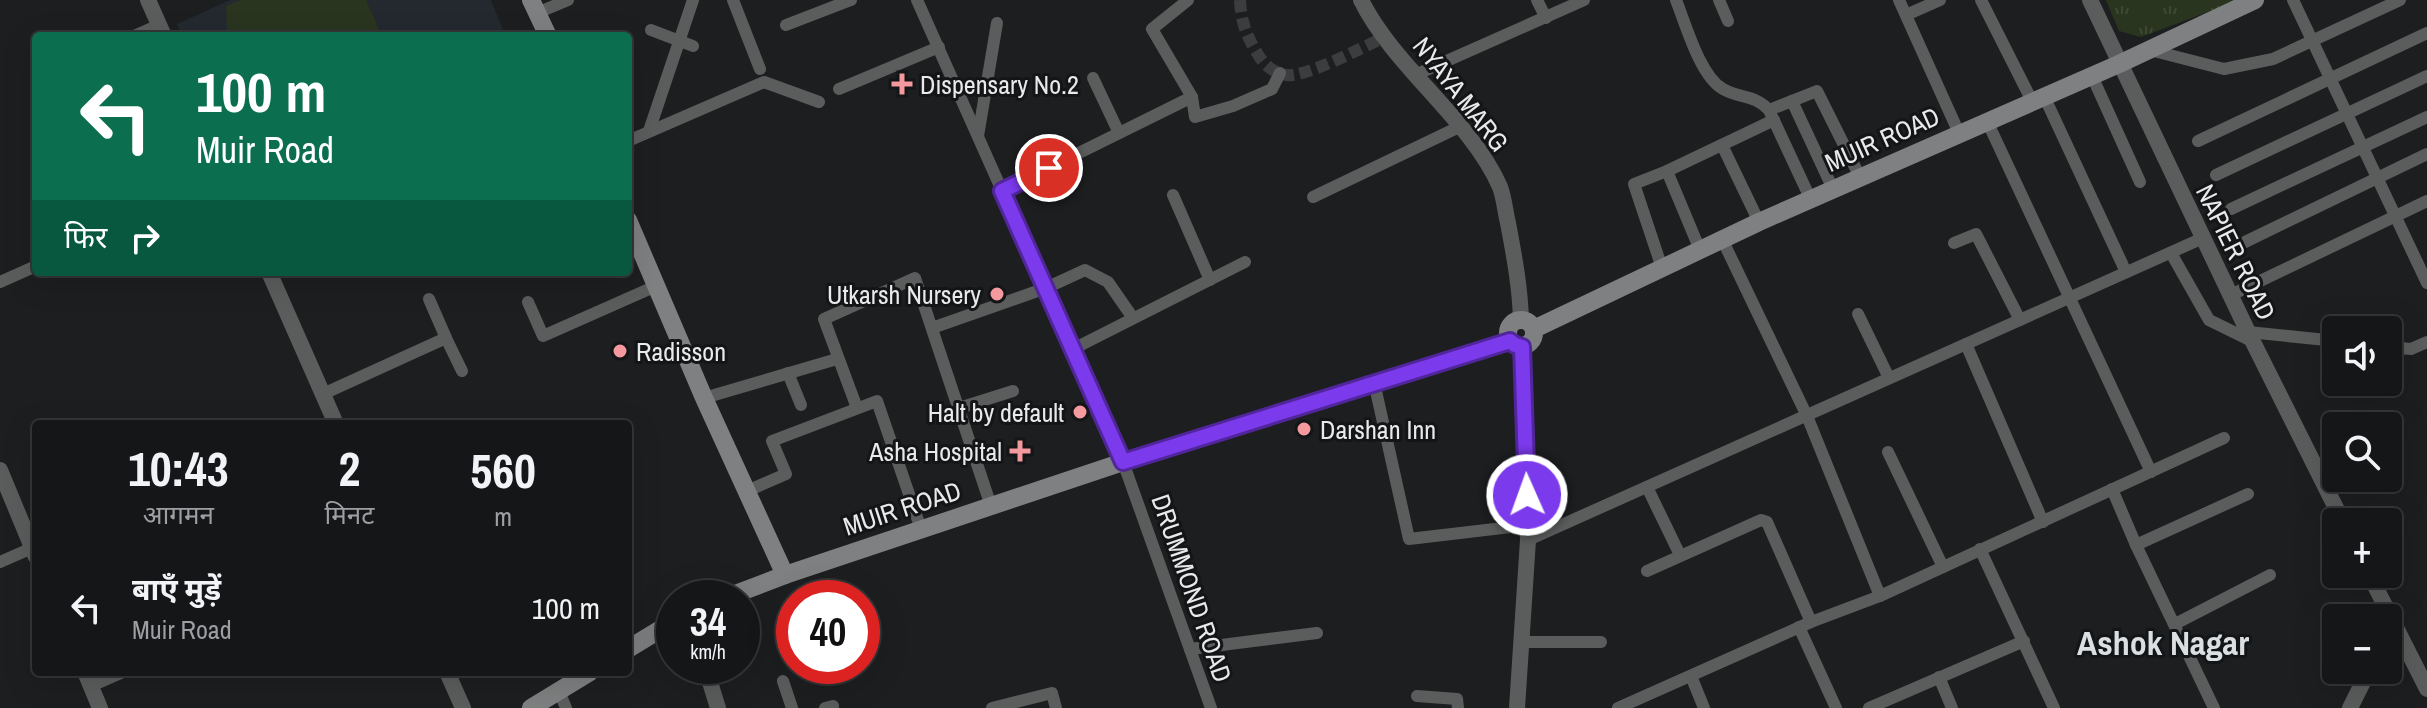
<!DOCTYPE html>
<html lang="hi">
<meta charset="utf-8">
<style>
:root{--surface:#151618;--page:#1e1f21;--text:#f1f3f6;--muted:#9d9fa2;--line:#343537}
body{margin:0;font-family:"Archivo Narrow","Noto Sans Devanagari",sans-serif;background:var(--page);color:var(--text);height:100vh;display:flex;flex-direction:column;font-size:30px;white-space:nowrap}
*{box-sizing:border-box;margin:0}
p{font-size:26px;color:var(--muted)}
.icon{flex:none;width:44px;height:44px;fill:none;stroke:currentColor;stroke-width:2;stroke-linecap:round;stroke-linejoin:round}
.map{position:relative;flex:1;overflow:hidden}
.side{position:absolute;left:32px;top:420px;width:600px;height:256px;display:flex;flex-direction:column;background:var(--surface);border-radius:8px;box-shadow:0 8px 32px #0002,0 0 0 2px var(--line)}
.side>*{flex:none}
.banner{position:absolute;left:32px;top:32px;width:600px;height:244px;border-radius:8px;box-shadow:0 8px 32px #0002,0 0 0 2px var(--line);background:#0b6e4f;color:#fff;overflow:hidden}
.buttons{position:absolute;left:2322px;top:316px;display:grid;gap:16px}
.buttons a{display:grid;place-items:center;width:80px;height:80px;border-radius:8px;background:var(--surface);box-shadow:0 8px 32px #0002,0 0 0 2px var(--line);font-size:40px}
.speed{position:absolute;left:656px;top:580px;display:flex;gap:16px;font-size:40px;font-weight:700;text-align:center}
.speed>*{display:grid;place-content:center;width:104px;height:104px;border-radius:50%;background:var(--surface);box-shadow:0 8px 32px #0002,0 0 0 2px var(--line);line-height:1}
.speed small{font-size:20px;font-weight:400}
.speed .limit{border:12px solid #d22;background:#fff;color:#111}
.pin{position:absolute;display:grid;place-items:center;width:68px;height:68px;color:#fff;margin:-34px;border:4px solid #fff;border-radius:50%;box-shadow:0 2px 8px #0007}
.me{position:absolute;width:88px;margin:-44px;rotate:358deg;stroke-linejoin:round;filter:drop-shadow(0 0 6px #0008)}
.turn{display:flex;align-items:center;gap:28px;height:168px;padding:0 32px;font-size:36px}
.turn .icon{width:104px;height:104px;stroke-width:2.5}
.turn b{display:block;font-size:56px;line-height:68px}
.then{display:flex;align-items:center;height:76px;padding:0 32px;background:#0003;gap:16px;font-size:30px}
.eta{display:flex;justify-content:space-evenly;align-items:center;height:136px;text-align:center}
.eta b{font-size:48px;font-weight:700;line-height:56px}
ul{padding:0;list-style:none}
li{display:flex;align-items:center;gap:24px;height:104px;padding:0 32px}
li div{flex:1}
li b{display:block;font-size:30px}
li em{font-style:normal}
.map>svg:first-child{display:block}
.built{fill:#23292f}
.grass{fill:url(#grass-tufts)}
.pitch{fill:#29351f}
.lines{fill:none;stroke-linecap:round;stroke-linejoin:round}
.minor-tunnel{stroke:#3b3d3f;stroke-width:12;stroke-dasharray:12 6;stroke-linecap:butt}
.minor{stroke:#5b5d5d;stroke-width:12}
.tertiary{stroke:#5b5d5d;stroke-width:16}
.secondary{stroke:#7e8081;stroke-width:18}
.route-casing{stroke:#51269a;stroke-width:20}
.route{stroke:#7c3aed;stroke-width:14}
.poi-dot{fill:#f49a9f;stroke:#131517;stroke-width:3}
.labels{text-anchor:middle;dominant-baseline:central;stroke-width:6;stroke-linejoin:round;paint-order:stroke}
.poi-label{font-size:26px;fill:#e9eaec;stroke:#131517;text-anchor:start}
.street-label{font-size:26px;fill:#e9eaec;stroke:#131517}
.district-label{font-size:34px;font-weight:bold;fill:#dcdfe1;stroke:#131517}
</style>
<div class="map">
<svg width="2427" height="708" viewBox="0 0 2427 708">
<defs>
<pattern id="grass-tufts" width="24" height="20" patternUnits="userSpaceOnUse" patternTransform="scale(2)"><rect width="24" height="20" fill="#29351f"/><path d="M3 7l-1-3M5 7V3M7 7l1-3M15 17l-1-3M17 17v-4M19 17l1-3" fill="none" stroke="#3e4935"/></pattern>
</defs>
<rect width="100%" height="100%" fill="#1c1e20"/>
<!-- built -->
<polygon class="built" points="230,0 491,0 504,32 494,36 182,36 177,24"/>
<!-- grass -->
<polygon class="grass" points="2106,0 2237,0 2237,1 2141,37 2119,31"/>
<!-- pitch -->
<polygon class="pitch" points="240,0 366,0 382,36 224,36 227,30 226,6"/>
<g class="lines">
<!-- minor-tunnel -->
<path class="minor-tunnel" d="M1240 0C1241 21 1246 35 1257 53 1264 65 1272 72 1286 75 1305 78 1365 46 1385 37"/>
<!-- minor -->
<g class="minor">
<polyline points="733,0 760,69"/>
<polyline points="917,0 1123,462 1211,708"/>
<polyline points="1188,0 1152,29 1192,97"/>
<polyline points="1537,0 1546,18"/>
<path d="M1676 0C1686 25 1700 76 1723 89 1740 99 1754 94 1769 110L1811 200"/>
<polyline points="1719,0 1728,21"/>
<polyline points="1899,0 1959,133"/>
<polyline points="1981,0 2032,101"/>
<polyline points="2293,0 2427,283"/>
<polyline points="537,13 568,0"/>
<polyline points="1906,15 1940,0"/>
<polyline points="786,25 851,0"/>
<polyline points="651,30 693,46"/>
<polyline points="134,36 159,25"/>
<polyline points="2150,50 2224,69 2273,59 2400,0"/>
<polyline points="1415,75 1584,0"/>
<polyline points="2092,76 2140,182"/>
<polyline points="1093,78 1119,133"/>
<polyline points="839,89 939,47"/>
<polyline points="2044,96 2126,272"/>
<polyline points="1792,101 1833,189"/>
<polyline points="1769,110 1817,91 1860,177"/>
<polyline points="1987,121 2151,472"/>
<polyline points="649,131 693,0"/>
<polyline points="978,136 997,23"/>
<polyline points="628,141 764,82 819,102"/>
<polyline points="2198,141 2427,33"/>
<polyline points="1722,145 1759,222"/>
<polyline points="1667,171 1700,250"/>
<polyline points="2216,175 2427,76"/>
<polyline points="1002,191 1192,97 1195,117 1233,106 1272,89 1280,73"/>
<polyline points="1173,195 1210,280"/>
<polyline points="1313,197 1459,127"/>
<polyline points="2231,209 2427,117"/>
<polyline points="1722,239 1807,416 1880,596"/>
<polyline points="2245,242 2427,154"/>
<polyline points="1954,243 1976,234 2020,320"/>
<polyline points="2171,253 2209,320 2254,342"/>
<polyline points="1662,268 1634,184 1667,171 1774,120"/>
<polyline points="0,282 36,266"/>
<polyline points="2231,295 2427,201"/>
<polyline points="528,302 543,336 656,286"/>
<polyline points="1858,314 1889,378"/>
<polyline points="932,328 1046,288 1085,270 1108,282 1133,318"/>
<polyline points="2248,332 2336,341"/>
<polyline points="446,338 462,371"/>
<polyline points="1966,344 2043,522"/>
<polyline points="2388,347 2411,349 2427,342"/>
<polyline points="1073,349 1245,262"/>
<polyline points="788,373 801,405"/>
<polyline points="1374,382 1409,539 1528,525"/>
<polyline points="323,394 446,338 429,299"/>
<polyline points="704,398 837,359"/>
<polyline points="857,408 824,319 915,278 991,506"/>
<polyline points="959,408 1013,391"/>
<polyline points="1888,452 1943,567"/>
<polyline points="1647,487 1680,555"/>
<polyline points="2112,489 2136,545 2214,708"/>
<polyline points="747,491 786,474 772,441 877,401 921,529"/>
<polyline points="1528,540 2203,238"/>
<polyline points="2136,545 2248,494"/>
<polyline points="1980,549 2054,708"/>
<polyline points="0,562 32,548"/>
<polyline points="1647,571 1761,520 1767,522 1811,622"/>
<polyline points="2175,624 2270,575"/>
<polyline points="1799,627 1836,708"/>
<polyline points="1520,642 1601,642"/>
<polyline points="1190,649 1317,633"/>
<polyline points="1691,676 1704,708"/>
<polyline points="1939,677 1952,708"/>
<polyline points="783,681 792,708"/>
<polyline points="91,686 123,672"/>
<polyline points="559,691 566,708"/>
<polyline points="1417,696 1457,699 1458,708"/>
<polyline points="825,708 833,706"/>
<polyline points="992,708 1052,693 1056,708"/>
<polyline points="1618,708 1811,622 1880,596 2224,438"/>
<polyline points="1869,708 2024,641"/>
</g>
<!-- tertiary -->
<g class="tertiary">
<polyline points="148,0 164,36"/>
<path d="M1361 0C1394 67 1471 120 1500 187 1504 197 1505 211 1508 223 1514 255 1520 286 1521 320"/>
<polyline points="2090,0 2248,332 2343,522"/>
<polyline points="269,272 336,424"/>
<polyline points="0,470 36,557"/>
<polyline points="2369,574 2427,689"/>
<polyline points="705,666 718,708"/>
<polyline points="85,672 100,708"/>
<polyline points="447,672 463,708"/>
<polyline points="1517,708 1528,540 1522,347"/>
<polyline points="2350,708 2369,670"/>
</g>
<!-- secondary -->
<g class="secondary">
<polyline points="531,0 548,36"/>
<polyline points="628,220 704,398 785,575"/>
<circle cx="1521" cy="333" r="13"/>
<polyline points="1534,329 1759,222 2119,64 2255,0"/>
<polyline points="725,598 785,575 1123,462 1510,341"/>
<polyline points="628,649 674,621"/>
<polyline points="531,708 590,672"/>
</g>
</g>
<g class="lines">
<defs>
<polyline id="route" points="1049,168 1002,191 1123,462 1510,341 1515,345 1522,347 1527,495"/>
</defs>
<!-- route casing -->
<use href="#route" class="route-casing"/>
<!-- route -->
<use href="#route" class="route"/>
</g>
<!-- markers -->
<g class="poi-dot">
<path d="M898 72h8v8h8v8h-8v8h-8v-8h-8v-8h8z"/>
<circle cx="997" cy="294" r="8"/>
<circle cx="620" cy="351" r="8"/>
<circle cx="1080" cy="412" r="8"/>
<circle cx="1304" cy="429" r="8"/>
<path d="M1016 439h8v8h8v8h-8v8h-8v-8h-8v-8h8z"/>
</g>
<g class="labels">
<!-- poi labels -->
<g class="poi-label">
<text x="920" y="84">Dispensary No.2</text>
<text x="981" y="294" text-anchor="end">Utkarsh Nursery</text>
<text x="636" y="351">Radisson</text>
<text x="1064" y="412" text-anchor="end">Halt by default</text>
<text x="1320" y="429">Darshan Inn</text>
<text x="1002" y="451" text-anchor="end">Asha Hospital</text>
</g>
<!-- street labels -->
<g class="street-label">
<text transform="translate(1461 94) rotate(52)">NYAYA MARG</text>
<text transform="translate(1882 139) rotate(-24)">MUIR ROAD</text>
<text transform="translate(2236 252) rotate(64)">NAPIER ROAD</text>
<text transform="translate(902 508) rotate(-18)">MUIR ROAD</text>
<text transform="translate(1192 588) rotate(71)">DRUMMOND ROAD</text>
</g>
<!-- district labels -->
<g class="district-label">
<text x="2163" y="643">Ashok Nagar</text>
</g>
</g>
</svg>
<div class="buttons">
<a><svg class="icon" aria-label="sound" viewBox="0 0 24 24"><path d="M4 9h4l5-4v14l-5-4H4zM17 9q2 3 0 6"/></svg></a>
<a><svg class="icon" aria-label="search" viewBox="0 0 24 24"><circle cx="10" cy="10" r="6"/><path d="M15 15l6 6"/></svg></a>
<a>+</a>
<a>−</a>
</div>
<div class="speed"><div>34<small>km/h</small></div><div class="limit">40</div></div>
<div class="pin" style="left:1049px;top:168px;background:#d93025"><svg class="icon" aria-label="arrive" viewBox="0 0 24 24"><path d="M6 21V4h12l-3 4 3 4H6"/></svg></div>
<svg class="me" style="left:1527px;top:495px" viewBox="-20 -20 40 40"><circle r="17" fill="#7c3aed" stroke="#fff" stroke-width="3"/><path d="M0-11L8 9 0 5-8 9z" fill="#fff"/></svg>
<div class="banner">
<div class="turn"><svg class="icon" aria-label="left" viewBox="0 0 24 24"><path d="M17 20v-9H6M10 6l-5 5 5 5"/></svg><div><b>100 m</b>Muir Road</div></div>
<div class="then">फिर<svg class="icon" aria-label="right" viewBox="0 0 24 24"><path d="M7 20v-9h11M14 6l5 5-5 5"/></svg></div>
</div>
<section class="side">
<div class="eta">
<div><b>10:43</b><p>आगमन</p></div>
<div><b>2</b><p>मिनट</p></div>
<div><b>560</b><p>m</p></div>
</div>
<ul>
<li><svg class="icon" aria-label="left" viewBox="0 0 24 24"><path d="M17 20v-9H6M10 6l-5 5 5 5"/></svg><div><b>बाएँ मुड़ें</b><p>Muir Road</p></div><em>100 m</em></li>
</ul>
</section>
</div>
